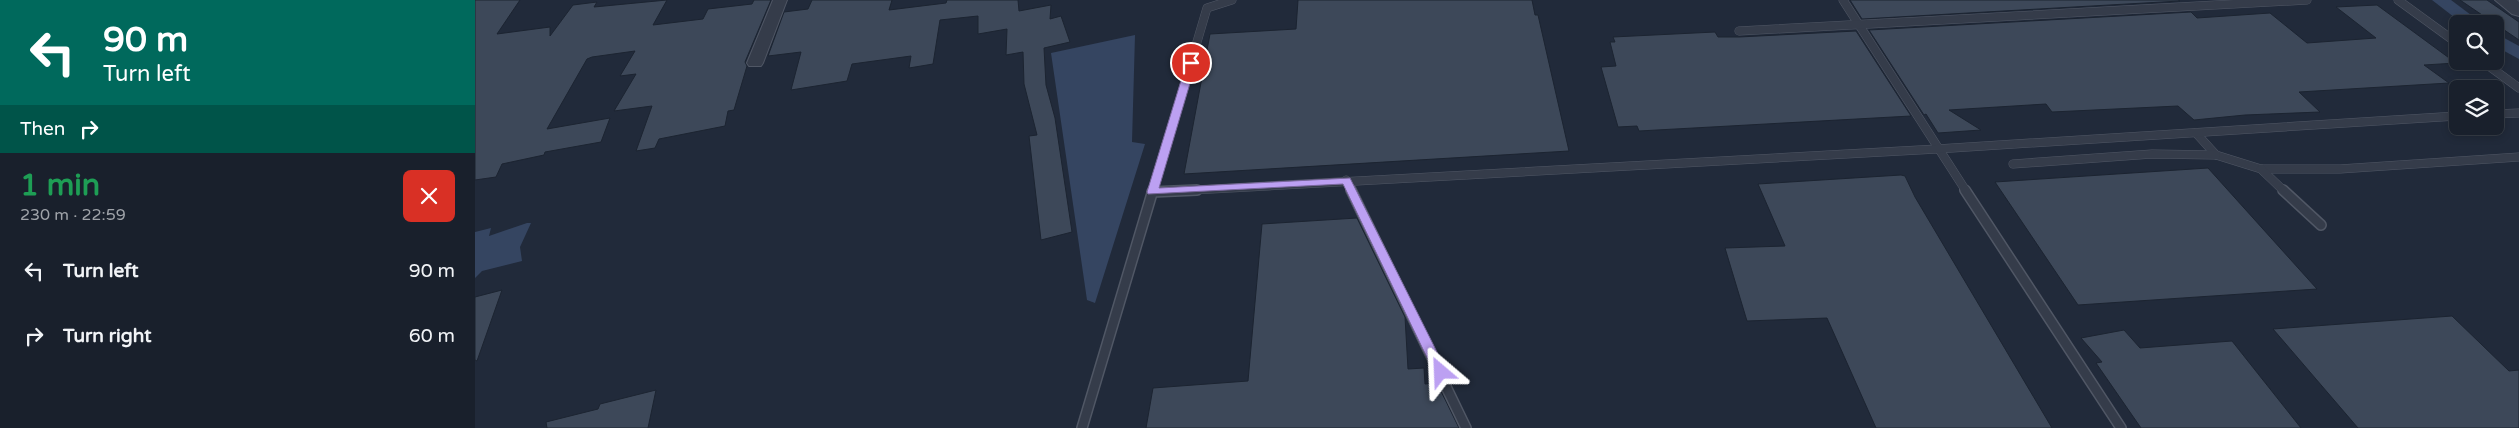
<!DOCTYPE html>
<meta charset="utf-8">
<style>
:root{--surface:#19202c;--page:#262d38;--text:#f1f3f6;--muted:#9fa3a9;--line:#373e48}
body{margin:0;font-family:"Varela Round",sans-serif;background:var(--page);color:var(--text);height:100vh;display:flex;flex-direction:column;font-size:19px;white-space:nowrap}
*{box-sizing:border-box;margin:0}
p{font-size:16px;color:var(--muted)}
.icon{flex:none;width:28px;height:28px;fill:none;stroke:currentColor;stroke-width:2;stroke-linecap:round;stroke-linejoin:round}
.map{position:relative;flex:1;overflow:hidden}
.details{display:flex;flex-direction:column;background:var(--surface);width:475px}
.details>*{flex:none}
.guide{background:#00695c;color:#fff;overflow:hidden}
.tools{position:absolute;left:1974px;top:15px;display:grid;gap:10px}
.tools a{display:grid;place-items:center;width:55px;height:55px;border-radius:8px;background:var(--surface);box-shadow:0 2px 8px #0003,0 0 0 1px var(--line);font-size:25px}
.pin{position:absolute;display:grid;place-items:center;width:42px;height:42px;color:#fff;margin:-21px;border:2px solid #fff;border-radius:50%;box-shadow:0 1px 5px #0007}
.me{position:absolute;width:55px;margin:-28px;rotate:334deg;stroke-linejoin:round;filter:drop-shadow(0 0 4px #0008)}
.turn{display:flex;align-items:center;gap:18px;height:105px;padding:0 20px;font-size:22px}
.turn .icon{width:65px;height:65px;stroke-width:2.5}
.turn b{display:block;font-size:35px;line-height:42px}
.then{display:flex;align-items:center;height:48px;padding:0 20px;background:#0003;gap:10px;font-size:19px}
.round{display:grid;place-items:center;flex:none;width:52px;height:52px;border-radius:8px;background:var(--page)}
.head{display:flex;align-items:center;justify-content:space-between;height:85px;padding:0 20px}
h1{font-size:30px;font-weight:700;line-height:38px;color:#1e9e55}
ul{padding:0;list-style:none}
li{display:flex;align-items:center;gap:15px;height:65px;padding:0 20px}
li div{flex:1}
li b{display:block;font-size:19px}
li em{font-style:normal}
main{display:flex;flex:1;min-height:0}
.map>svg:first-child{display:block}
.water{fill:#354561}
.lines{fill:none;stroke-linecap:round;stroke-linejoin:round}
.canal{fill:#354561;fill-rule:evenodd}
.building{fill:#3d4859;stroke:#1c2431}
.service-far1-casing{stroke:#505765;stroke-width:9}
.service-casing{stroke:#505765;stroke-width:12}
.minor-casing{stroke:#505765;stroke-width:2}
.tertiary-casing{stroke:#505765;stroke-width:2}
.service-far1{stroke:#353c4a;stroke-width:8}
.service{stroke:#353c4a;stroke-width:9}
.minor{fill:#353c4a;fill-rule:evenodd}
.tertiary{fill:#353c4a;fill-rule:evenodd}
.route{fill:#bca0f2;stroke:#7a689d}
</style>
<main>
<section class="details">
<div class="guide">
<div class="turn"><svg class="icon" aria-label="left" viewBox="0 0 24 24"><path d="M17 20v-9H6M10 6l-5 5 5 5"/></svg><div><b>90 m</b>Turn left</div></div>
<div class="then">Then<svg class="icon" aria-label="right" viewBox="0 0 24 24"><path d="M7 20v-9h11M14 6l5 5-5 5"/></svg></div>
</div>
<div class="head"><div><h1>1 min</h1><p>230 m · 22:59</p></div><a class="round" style="background:#d93025;color:#fff"><svg class="icon" aria-label="close" viewBox="0 0 24 24"><path d="M6 6l12 12M18 6L6 18"/></svg></a></div>
<ul>
<li><svg class="icon" aria-label="left" viewBox="0 0 24 24"><path d="M17 20v-9H6M10 6l-5 5 5 5"/></svg><div><b>Turn left</b></div><em>90 m</em></li>
<li><svg class="icon" aria-label="right" viewBox="0 0 24 24"><path d="M7 20v-9h11M14 6l5 5-5 5"/></svg><div><b>Turn right</b></div><em>60 m</em></li>
</ul>
</section>
<div class="map">
<svg width="2044" height="428" viewBox="0 0 2044 428">
<rect width="100%" height="100%" fill="#212a3a"/>
<!-- water -->
<g class="water">
<polygon points="660,35 657,142 670,144 620,303 612,300 576,53"/>
<polygon points="52,223 56,223 45,247 47,261 7,271 0,278 0,232 16,228 14,236"/>
</g>
<g class="lines">
<!-- canal -->
<g class="canal">
<polygon points="1957,0 1976,0 2008,24 1988,24"/>
<polygon points="2020,33 2044,46 2044,59 2020,46"/>
</g>
</g>
<!-- building -->
<g class="building">
<polygon points="0,0 45,0 22,34 75,27 75,36 98,5 122,2 119,7 192,0 178,25 228,19 233,9 277,4 279,0 296,0 270,62 272,66 261,103 259,110 253,111 250,126 184,139 180,148 161,151 177,106 139,111 161,74 145,76 160,51 117,57 112,59 72,129 135,118 126,142 70,152 69,155 27,164 21,177 0,180"/>
<polygon points="337,0 417,0 414,10 471,3 472,0 543,0 544,11 576,5 575,19 586,16 595,42 569,48 571,85 580,118 597,232 566,240 554,136 562,135 549,84 548,52 531,55 532,29 503,34 503,16 465,20 458,64 434,68 436,56 377,64 372,81 316,90 326,52 293,56 309,12 333,9"/>
<polygon points="823,0 1057,0 1060,15 1063,15 1094,151 709,174 735,34 821,29"/>
<polygon points="1375,0 1703,0 1705,1 1387,19"/>
<polygon points="1985,0 2012,0 2044,22 2044,40"/>
<polygon points="1902,5 1981,63 1949,65 1974,83 1824,92 1845,112 1770,115 1719,120 1703,106 1577,112 1571,104 1474,110 1506,130 1463,133 1451,114 1449,115 1394,30 1716,12 1722,18 1795,13 1832,43 1901,38 1861,7"/>
<polygon points="1381,31 1436,116 1164,131 1162,126 1143,127 1126,67 1141,66 1135,42 1140,42 1138,37 1240,32 1243,37 1264,37"/>
<polygon points="1733,168 1842,289 1603,305 1520,182"/>
<polygon points="1426,175 1430,176 1440,197 1577,428 1401,428 1352,318 1272,321 1250,248 1310,246 1283,184"/>
<polygon points="882,218 930,317 933,369 949,368 950,384 962,383 984,428 671,428 678,388 773,381 787,224"/>
<polygon points="27,290 2,361 0,360 0,297"/>
<polygon points="1977,316 2034,371 2044,370 2044,428 1883,428 1798,329"/>
<polygon points="1649,330 1665,348 1757,341 1826,428 1666,428 1621,363 1627,362 1606,338"/>
<polygon points="181,390 173,428 72,428 71,422 123,409 125,404"/>
</g>
<g class="lines">
<defs>
<g id="service-far1">
<polyline points="1368,0 1491,191"/>
<polyline points="1923,0 1982,43"/>
<polyline points="1264,31 1832,0"/>
<polyline points="2007,61 2044,88"/>
<polyline points="2020,114 2044,113"/>
<polyline points="1721,133 1741,155 1786,169 1865,169 2044,157"/>
<polyline points="1538,164 1677,154 1741,155"/>
<polyline points="1786,169 1809,191"/>
<polyline points="871,180 876,191"/>
<polyline points="678,191 732,8 757,0"/>
<polyline points="700,191 1462,149 1982,116"/>
</g>
<g id="service">
<polyline points="876,190 991,428"/>
<polyline points="1490,190 1646,428"/>
<polyline points="1808,190 1846,225"/>
<polyline points="677,192 722,190"/>
<polyline points="607,428 678,190"/>
</g>
<polygon id="minor" points="298,0 312,0 288,63 286,66 274,66 272,63"/>
<polygon id="tertiary" points="2020,0 2042,0 2044,2 2044,16 2037,14"/>
</defs>
<!-- service-far1 casing -->
<use href="#service-far1" class="service-far1-casing"/>
<!-- service casing -->
<use href="#service" class="service-casing"/>
<!-- minor casing -->
<use href="#minor" class="minor-casing"/>
<!-- tertiary casing -->
<use href="#tertiary" class="tertiary-casing"/>
<!-- service-far1 -->
<use href="#service-far1" class="service-far1"/>
<!-- service -->
<use href="#service" class="service"/>
<!-- minor -->
<use href="#minor" class="minor"/>
<!-- tertiary -->
<use href="#tertiary" class="tertiary"/>
</g>
<!-- route -->
<polygon class="route" points="712,61 721,63 684,188 875,178 972,372 970,376 966,378 959,372 868,184 673,194 672,192"/>
</svg>
<div class="tools">
<a><svg class="icon" aria-label="search" viewBox="0 0 24 24"><circle cx="10" cy="10" r="6"/><path d="M15 15l6 6"/></svg></a>
<a><svg class="icon" aria-label="layers" viewBox="0 0 24 24"><path d="M12 4l9 5-9 5-9-5zM3 14l9 5 9-5"/></svg></a>
</div>
<div class="pin" style="left:716px;top:63px;background:#d93025"><svg class="icon" aria-label="arrive" viewBox="0 0 24 24"><path d="M6 21V4h12l-3 4 3 4H6"/></svg></div>
<svg class="me" style="left:966px;top:372px" viewBox="-20 -20 40 40"><path d="M0-17L14 15 0 8-14 15z" fill="#bca0f2" stroke="#fff" stroke-width="4"/></svg>
</div>
</main>
